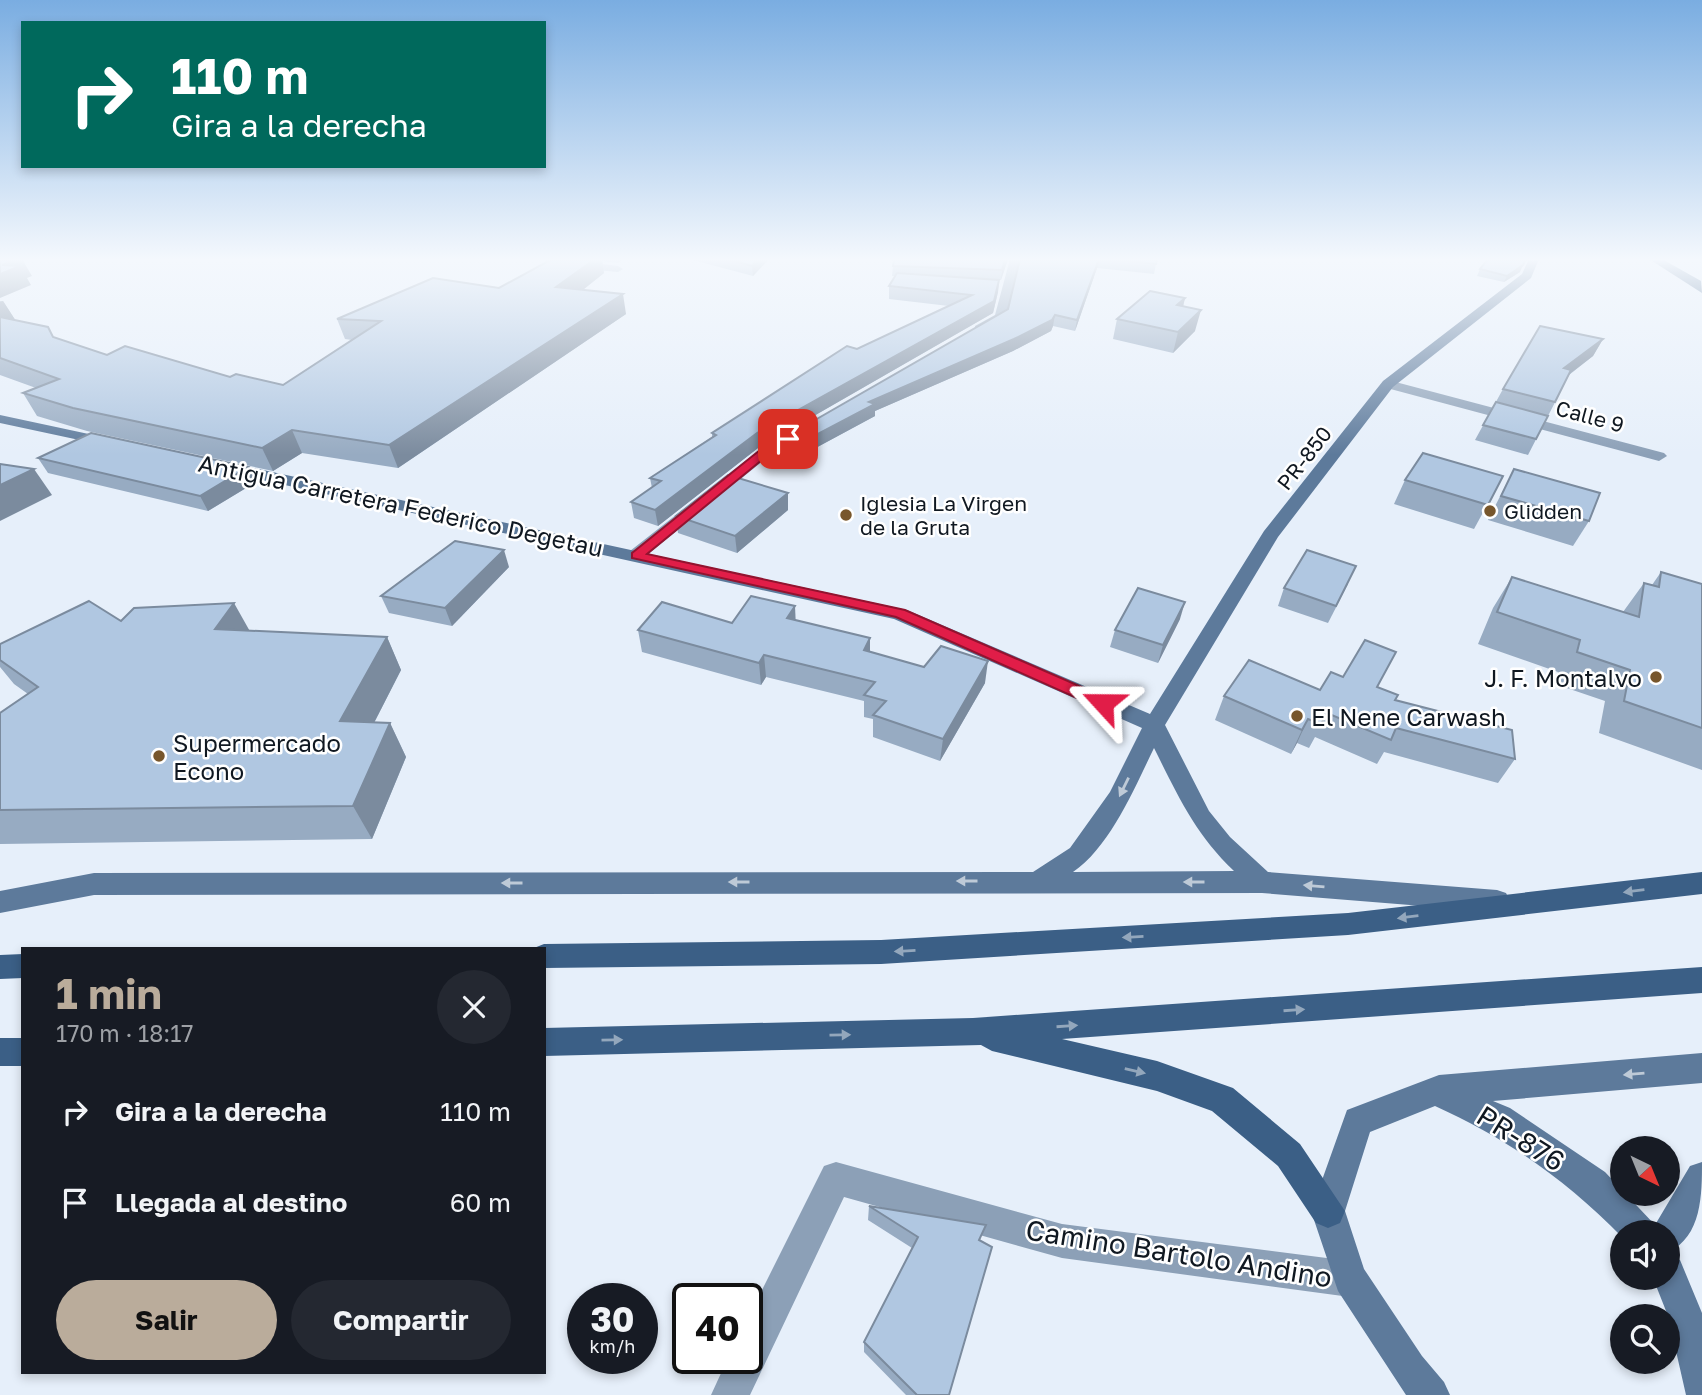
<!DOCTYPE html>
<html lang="es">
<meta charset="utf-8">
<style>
:root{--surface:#171b24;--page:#242831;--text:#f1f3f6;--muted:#9ea1a6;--accent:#baac9b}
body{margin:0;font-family:"Golos Text",sans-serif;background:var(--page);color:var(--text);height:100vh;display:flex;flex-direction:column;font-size:26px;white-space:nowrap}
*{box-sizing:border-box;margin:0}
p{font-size:23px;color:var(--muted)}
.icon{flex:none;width:38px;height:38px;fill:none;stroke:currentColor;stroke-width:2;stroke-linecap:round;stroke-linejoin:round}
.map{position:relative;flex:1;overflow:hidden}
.sheet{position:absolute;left:21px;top:947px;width:525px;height:427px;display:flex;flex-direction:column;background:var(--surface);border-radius:0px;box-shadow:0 4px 10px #0003}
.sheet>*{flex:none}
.hud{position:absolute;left:21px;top:21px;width:525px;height:147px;border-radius:0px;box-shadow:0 4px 10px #0003;background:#00695c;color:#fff;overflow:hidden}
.needle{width:46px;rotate:137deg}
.tools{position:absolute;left:1610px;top:1136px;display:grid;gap:14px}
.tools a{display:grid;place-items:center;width:70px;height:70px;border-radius:50%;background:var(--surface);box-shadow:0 4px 10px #0003;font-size:35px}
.speed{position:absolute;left:567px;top:1283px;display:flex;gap:14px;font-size:35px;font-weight:700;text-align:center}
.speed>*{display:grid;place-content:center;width:91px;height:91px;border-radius:50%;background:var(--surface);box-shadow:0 4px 10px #0003;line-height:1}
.speed small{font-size:18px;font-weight:400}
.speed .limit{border:4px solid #111;border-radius:10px;background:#fff;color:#111}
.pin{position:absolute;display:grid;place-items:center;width:60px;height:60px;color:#fff;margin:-30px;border-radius:14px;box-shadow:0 4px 10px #0006}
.me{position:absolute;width:77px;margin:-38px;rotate:294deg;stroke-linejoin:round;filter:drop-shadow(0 0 5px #0008)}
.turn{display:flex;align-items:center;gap:24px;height:147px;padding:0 35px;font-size:32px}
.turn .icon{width:91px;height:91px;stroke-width:2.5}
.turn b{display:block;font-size:49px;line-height:60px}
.round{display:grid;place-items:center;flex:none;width:74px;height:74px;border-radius:37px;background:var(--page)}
.headline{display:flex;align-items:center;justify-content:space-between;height:119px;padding:0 35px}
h1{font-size:42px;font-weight:700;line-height:52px;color:var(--accent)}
.cta{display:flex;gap:14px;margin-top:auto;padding:14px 35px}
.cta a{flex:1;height:80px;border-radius:42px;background:var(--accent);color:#111;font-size:28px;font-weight:700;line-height:80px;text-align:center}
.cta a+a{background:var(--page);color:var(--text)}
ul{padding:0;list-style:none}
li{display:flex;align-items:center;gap:21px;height:91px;padding:0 35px}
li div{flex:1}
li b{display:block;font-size:26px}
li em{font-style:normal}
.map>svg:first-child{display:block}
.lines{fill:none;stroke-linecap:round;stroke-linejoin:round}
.street{fill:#8ca0b7;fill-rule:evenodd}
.secondary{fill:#5d7a9b;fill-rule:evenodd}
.primary{fill:#3b5f86;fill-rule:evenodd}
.wall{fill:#97abc2}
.shaded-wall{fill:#7b8b9e}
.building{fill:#b0c7e1;stroke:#7b8b9e;stroke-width:2}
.oneway{fill:#becad7}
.oneway2{fill:#93a7bc}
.route{fill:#e11d48;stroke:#92132f;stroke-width:2}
.poi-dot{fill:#77562c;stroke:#fff;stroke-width:2.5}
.labels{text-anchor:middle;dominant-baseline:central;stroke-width:5;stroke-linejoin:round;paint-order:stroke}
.far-street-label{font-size:21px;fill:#101821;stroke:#fff}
.far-poi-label{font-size:21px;fill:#101821;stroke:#fff;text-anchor:start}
.street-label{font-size:24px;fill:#101821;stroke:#fff}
.poi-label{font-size:24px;fill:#101821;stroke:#fff;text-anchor:start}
.near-street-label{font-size:28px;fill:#101821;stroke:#fff}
</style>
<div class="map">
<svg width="1702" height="1395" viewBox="0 0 1702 1395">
<rect width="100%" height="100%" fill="#e6effa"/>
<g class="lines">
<!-- street -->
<g class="street">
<polygon points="564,259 618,266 623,269 618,272 576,268"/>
<polygon points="1010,259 1020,259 1006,317 983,332 975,332 975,326 995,315"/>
<polygon points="1388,380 1664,453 1667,456 1659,461 1383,387 1383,381"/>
<polygon points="805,425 812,429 810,432 769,456 642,559 630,559 627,555 630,551 759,450"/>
<polygon points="836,1162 1062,1224 1350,1261 1362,1267 1368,1279 1362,1291 1350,1297 1062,1258 844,1197 750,1395 711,1395 728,1358 747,1358 747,1320 824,1166"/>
</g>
<!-- secondary -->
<g class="secondary">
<path d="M1529 259H1539L1531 278 1393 387 1278 537 1165 725 1209 811 1230 837 1268 872 1497 890 1506 893 1510 901 1506 909 1497 912 1262 893 94 895 0 913V891L94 873 1033 872 1070 848 1110 792 1142 728 894 619 226 472 218 467 226 462 907 610 1150 714 1264 531 1383 381 1522 274ZM1154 748C1178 796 1195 834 1234 871L1073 872C1110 847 1135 787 1154 748Z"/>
<polygon points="0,415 112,439 119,443 112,447 0,423"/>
<path d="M1702 1053V1083L1493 1101 1510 1108 1605 1172 1655 1225 1690 1166 1702 1162C1702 1194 1702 1237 1668 1252V1232H1622V1237C1566 1180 1508 1139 1435 1106L1370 1132 1345 1211 1364 1269 1422 1356 1444 1382 1450 1395H1406L1338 1291 1311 1211 1347 1110 1439 1075Z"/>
<polygon points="1668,1255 1680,1260 1702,1313 1702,1395 1686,1395 1668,1316 1653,1278 1668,1278"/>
</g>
<!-- primary -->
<g class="primary">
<polygon points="1649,259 1662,259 1701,281 1702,293"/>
<polygon points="1702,872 1702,894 1348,935 881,964 544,968 544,948 534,948 544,944 881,940 1348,913"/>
<polygon points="23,954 23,978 0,979 0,955"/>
<polygon points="1702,967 1702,993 1062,1039 1157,1061 1233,1088 1300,1144 1345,1211 1340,1223 1328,1228 1316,1223 1278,1166 1212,1111 1157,1091 992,1051 981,1045 544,1056 544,1028 973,1018"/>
<rect x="0" y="1038" width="23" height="28"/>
</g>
</g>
<!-- wall -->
<g class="wall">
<polygon points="552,259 622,259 618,263 602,261 604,273 583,290 626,314 398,468 302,453 273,471 87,431 37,416 23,393 36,388 0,375 0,301 3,301 15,320 53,337 107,355 230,377 283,385 352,340 345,339 337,319 499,288"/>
<polygon points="689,259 769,259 753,276"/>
<polygon points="894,259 1008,259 1001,280 999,280 998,292 993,313 758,448 658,526 634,518 631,502 652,488 650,478 712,437 712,433 857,349 949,306 889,299 889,286 895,276 892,276 893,266"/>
<polygon points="1020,259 1157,259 1154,274 1097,268 1075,331 1053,326 1051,331 1013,351 875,411 875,416 797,458 782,451 782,439 1008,309"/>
<polygon points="1480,269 1520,272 1504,282 1477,276"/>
<polygon points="1185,298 1183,307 1195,331 1173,353 1113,339 1117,319"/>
<polygon points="1603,339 1593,356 1569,375 1528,455 1475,440 1503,389"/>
<polygon points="38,458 248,467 256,482 208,511 48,473"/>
<polygon points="1514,469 1589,521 1573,546 1488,520"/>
<polygon points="1503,476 1474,529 1394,504 1405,480"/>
<polygon points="788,510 737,553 678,533 676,516"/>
<polygon points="509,567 452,626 389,613 381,596"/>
<polygon points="1661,572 1702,584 1702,770 1599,733 1605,701 1555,684 1558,672 1478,644 1493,608 1512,577 1623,612 1644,583 1652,585"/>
<polygon points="1348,584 1328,623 1278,606 1284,588"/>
<polygon points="1180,619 1158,663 1110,647 1115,630"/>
<polygon points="795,620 870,652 985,683 940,761 873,737 873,719 864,717 864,701 766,677 761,685 642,652 638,630"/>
<polygon points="121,621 250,631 387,637 401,670 374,723 390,723 406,757 372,839 0,844 0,713 28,694 14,684 0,667 0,644"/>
<polygon points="1343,677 1377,687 1395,700 1515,759 1498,783 1384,752 1377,764 1315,737 1309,748 1297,743 1291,754 1215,720 1224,696 1320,690"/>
<polygon points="869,1206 981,1241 949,1395 906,1395 864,1352 864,1342 912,1248 868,1220"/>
</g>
<!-- shaded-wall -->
<g class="shaded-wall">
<polygon points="16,259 22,259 32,276 27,278 31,285 0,298 0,274 2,265"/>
<polygon points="595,259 602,259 604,273 561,307 556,287"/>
<polygon points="758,259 769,259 753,276 752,266"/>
<polygon points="1005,259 1008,259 1001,280 1002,270"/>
<polygon points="1099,259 1097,268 1075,331 1077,320"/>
<polygon points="1523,265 1520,272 1504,282 1507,276"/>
<polygon points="999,280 998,292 993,313 758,448 658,526 655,510 757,433"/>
<polygon points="623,294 626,314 398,468 389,445"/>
<polygon points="1185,298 1180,318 1177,305"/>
<polygon points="3,301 16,321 0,328 0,302"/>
<polygon points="1201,310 1195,331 1173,353 1178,332"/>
<polygon points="1055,315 1053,326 1051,331 1013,351 875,411 875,416 797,458 797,445 869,402"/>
<polygon points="1603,339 1593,356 1554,386 1564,368"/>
<polygon points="292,430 302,453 273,471 262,448"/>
<polygon points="248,467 256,482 208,511 200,496"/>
<polygon points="34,469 52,495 0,521 0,485"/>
<polygon points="788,493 788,510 737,553 735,536"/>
<polygon points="504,550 509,567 452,626 445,608"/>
<polygon points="1185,602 1180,619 1158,663 1163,645"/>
<polygon points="234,603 252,635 215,629"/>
<polygon points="795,606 796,628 787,618"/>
<polygon points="387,637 401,670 358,754 340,721"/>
<polygon points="870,638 870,659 864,650"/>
<polygon points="764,655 766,677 761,685 759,663"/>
<polygon points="988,661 985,683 940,761 943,739"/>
<polygon points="1308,719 1297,743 1291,754 1302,730"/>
<polygon points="390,723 406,757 372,839 353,806"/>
</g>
<!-- building -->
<g class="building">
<polygon points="0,259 16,259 2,265 20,266 0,274"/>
<polygon points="552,259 595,259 556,287 623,294 389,445 292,430 262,448 73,408 23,393 59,379 0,358 0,317 48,327 53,337 107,355 125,346 230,377 236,374 283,385 381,321 337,319 433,278 499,288"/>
<polygon points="728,259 758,259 752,266"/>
<polygon points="894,259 1005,259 1002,270 893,266"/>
<polygon points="1020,259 1099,259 1077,320 1055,315 1052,320 1014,339 869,402 875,404 797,445 782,439 1008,309"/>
<polygon points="1112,259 1157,259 1156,264"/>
<polygon points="1488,259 1526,259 1523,265 1507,276 1480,269"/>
<polygon points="897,273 999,280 994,301 757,433 655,510 631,502 661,481 650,478 716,435 712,433 847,346 857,349 972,295 889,286"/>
<polygon points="1150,291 1185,298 1177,305 1201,310 1178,332 1117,319"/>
<polygon points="1540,326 1603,339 1564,368 1571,370 1555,402 1503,389"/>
<polygon points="1496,402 1548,416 1536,439 1483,425"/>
<polygon points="91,433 248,467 200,496 38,458"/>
<polygon points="1423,453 1503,476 1488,505 1405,480"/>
<polygon points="0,464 34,469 0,485"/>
<polygon points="1514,469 1600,493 1589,521 1501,496"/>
<polygon points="728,475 788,493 735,536 676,516"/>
<polygon points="455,541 504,550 445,608 381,596"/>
<polygon points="1307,550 1356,566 1336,606 1284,588"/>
<polygon points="1661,572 1702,584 1702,728 1624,701 1630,670 1577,652 1580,640 1497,612 1512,577 1639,617 1644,583 1659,587"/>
<polygon points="1138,588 1185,602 1163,645 1115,630"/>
<polygon points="751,596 795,606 787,618 870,638 864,650 924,667 941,646 988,661 943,739 873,715 886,701 864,695 875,682 764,655 759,663 638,630 662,602 732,623"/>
<polygon points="89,601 121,621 134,608 234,603 215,629 387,637 340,721 390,723 353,806 0,810 0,713 38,687 0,660 0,644"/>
<polygon points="1365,640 1396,652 1377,687 1398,695 1395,700 1512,730 1515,759 1396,728 1391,740 1327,713 1321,724 1308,719 1302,730 1224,696 1249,660 1320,690 1331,672 1343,677"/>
<polygon points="869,1206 986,1225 979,1240 992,1247 949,1395 917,1395 864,1342 918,1237"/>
</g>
<!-- one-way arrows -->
<defs><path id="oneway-solid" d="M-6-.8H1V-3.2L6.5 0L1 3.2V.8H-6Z" transform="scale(1.75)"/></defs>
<g class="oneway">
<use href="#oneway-solid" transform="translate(1124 787) rotate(116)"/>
<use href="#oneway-solid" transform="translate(967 881) rotate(180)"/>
<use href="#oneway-solid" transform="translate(739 882) rotate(180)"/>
<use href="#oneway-solid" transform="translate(1194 882) rotate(-180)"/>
<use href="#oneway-solid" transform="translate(512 883) rotate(180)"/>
<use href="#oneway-solid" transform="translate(1314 886) rotate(-175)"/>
<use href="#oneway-solid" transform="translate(1634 1074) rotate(175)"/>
</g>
<g class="oneway2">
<use href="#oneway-solid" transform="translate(1634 891) rotate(173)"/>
<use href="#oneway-solid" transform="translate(1408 917) rotate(173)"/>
<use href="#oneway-solid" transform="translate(1133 937) rotate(177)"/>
<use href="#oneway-solid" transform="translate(905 951) rotate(177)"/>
<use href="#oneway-solid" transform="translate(1294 1010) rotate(-4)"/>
<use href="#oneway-solid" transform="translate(1067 1026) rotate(-4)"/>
<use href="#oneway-solid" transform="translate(840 1035) rotate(-1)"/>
<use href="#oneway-solid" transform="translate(612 1040) rotate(-1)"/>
<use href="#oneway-solid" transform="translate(1135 1071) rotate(13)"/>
</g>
<!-- sky -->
<linearGradient id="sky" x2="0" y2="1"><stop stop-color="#7aade1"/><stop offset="0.57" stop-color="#f4f8fd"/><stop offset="1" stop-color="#f4f8fd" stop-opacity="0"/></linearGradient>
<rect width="1702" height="455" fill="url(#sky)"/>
<!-- route -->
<polygon class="route" points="788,436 793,439 791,441 768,455 647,554 905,610 1109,699 1109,707 1097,707 896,617 632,558 632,553 760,450"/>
<!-- markers -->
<g class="poi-dot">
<circle cx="1490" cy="511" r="7"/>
<circle cx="846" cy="515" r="7"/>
<circle cx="1656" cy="677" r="7"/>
<circle cx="1297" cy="716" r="7"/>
<circle cx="159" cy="756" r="7"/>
</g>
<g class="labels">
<!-- far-street labels -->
<g class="far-street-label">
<text transform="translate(1590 416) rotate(15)">Calle 9</text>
<text transform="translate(1304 458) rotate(-52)">PR-850</text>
</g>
<!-- far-poi labels -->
<g class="far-poi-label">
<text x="860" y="503">Iglesia La Virgen<tspan x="860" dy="24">de la Gruta</tspan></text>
<text x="1504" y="511">Glidden</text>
</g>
<!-- street labels -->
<g class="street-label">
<text transform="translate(401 505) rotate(12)">Antigua Carretera Federico Degetau</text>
</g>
<!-- poi labels -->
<g class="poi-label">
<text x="1642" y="677" text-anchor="end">J. F. Montalvo</text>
<text x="1311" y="716">El Nene Carwash</text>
<text x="173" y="742">Supermercado<tspan x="173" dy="28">Econo</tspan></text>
</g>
<!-- near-street labels -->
<g class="near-street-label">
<text transform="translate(1521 1138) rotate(32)">PR-876</text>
<text transform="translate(1179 1253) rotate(9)">Camino Bartolo Andino</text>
</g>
</g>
</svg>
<div class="tools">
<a><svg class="needle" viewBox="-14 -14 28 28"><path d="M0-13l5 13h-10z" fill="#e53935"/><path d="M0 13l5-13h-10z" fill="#9ea1a6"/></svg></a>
<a><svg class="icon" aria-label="sound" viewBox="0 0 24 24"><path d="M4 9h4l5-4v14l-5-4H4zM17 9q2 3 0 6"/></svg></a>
<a><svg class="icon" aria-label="search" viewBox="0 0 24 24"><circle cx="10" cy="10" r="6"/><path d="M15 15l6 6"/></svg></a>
</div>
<div class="speed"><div>30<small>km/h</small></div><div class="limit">40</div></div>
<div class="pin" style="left:788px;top:439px;background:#d93025"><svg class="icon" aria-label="arrive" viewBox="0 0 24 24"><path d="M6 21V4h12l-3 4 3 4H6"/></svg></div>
<svg class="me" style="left:1103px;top:703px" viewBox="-20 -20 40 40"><path d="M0-17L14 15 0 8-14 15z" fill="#e11d48" stroke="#fff" stroke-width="4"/></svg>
<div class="hud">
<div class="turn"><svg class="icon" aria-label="right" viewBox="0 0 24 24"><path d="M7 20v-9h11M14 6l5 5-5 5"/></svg><div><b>110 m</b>Gira a la derecha</div></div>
</div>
<section class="sheet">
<div class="headline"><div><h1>1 min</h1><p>170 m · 18:17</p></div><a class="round"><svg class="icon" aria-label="close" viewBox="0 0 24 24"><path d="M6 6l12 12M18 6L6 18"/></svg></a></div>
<ul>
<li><svg class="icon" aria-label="right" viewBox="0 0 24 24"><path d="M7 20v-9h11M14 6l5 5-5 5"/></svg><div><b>Gira a la derecha</b></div><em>110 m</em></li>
<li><svg class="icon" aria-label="arrive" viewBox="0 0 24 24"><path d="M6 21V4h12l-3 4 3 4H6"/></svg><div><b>Llegada al destino</b></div><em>60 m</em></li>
</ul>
<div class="cta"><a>Salir</a><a>Compartir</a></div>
</section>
</div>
